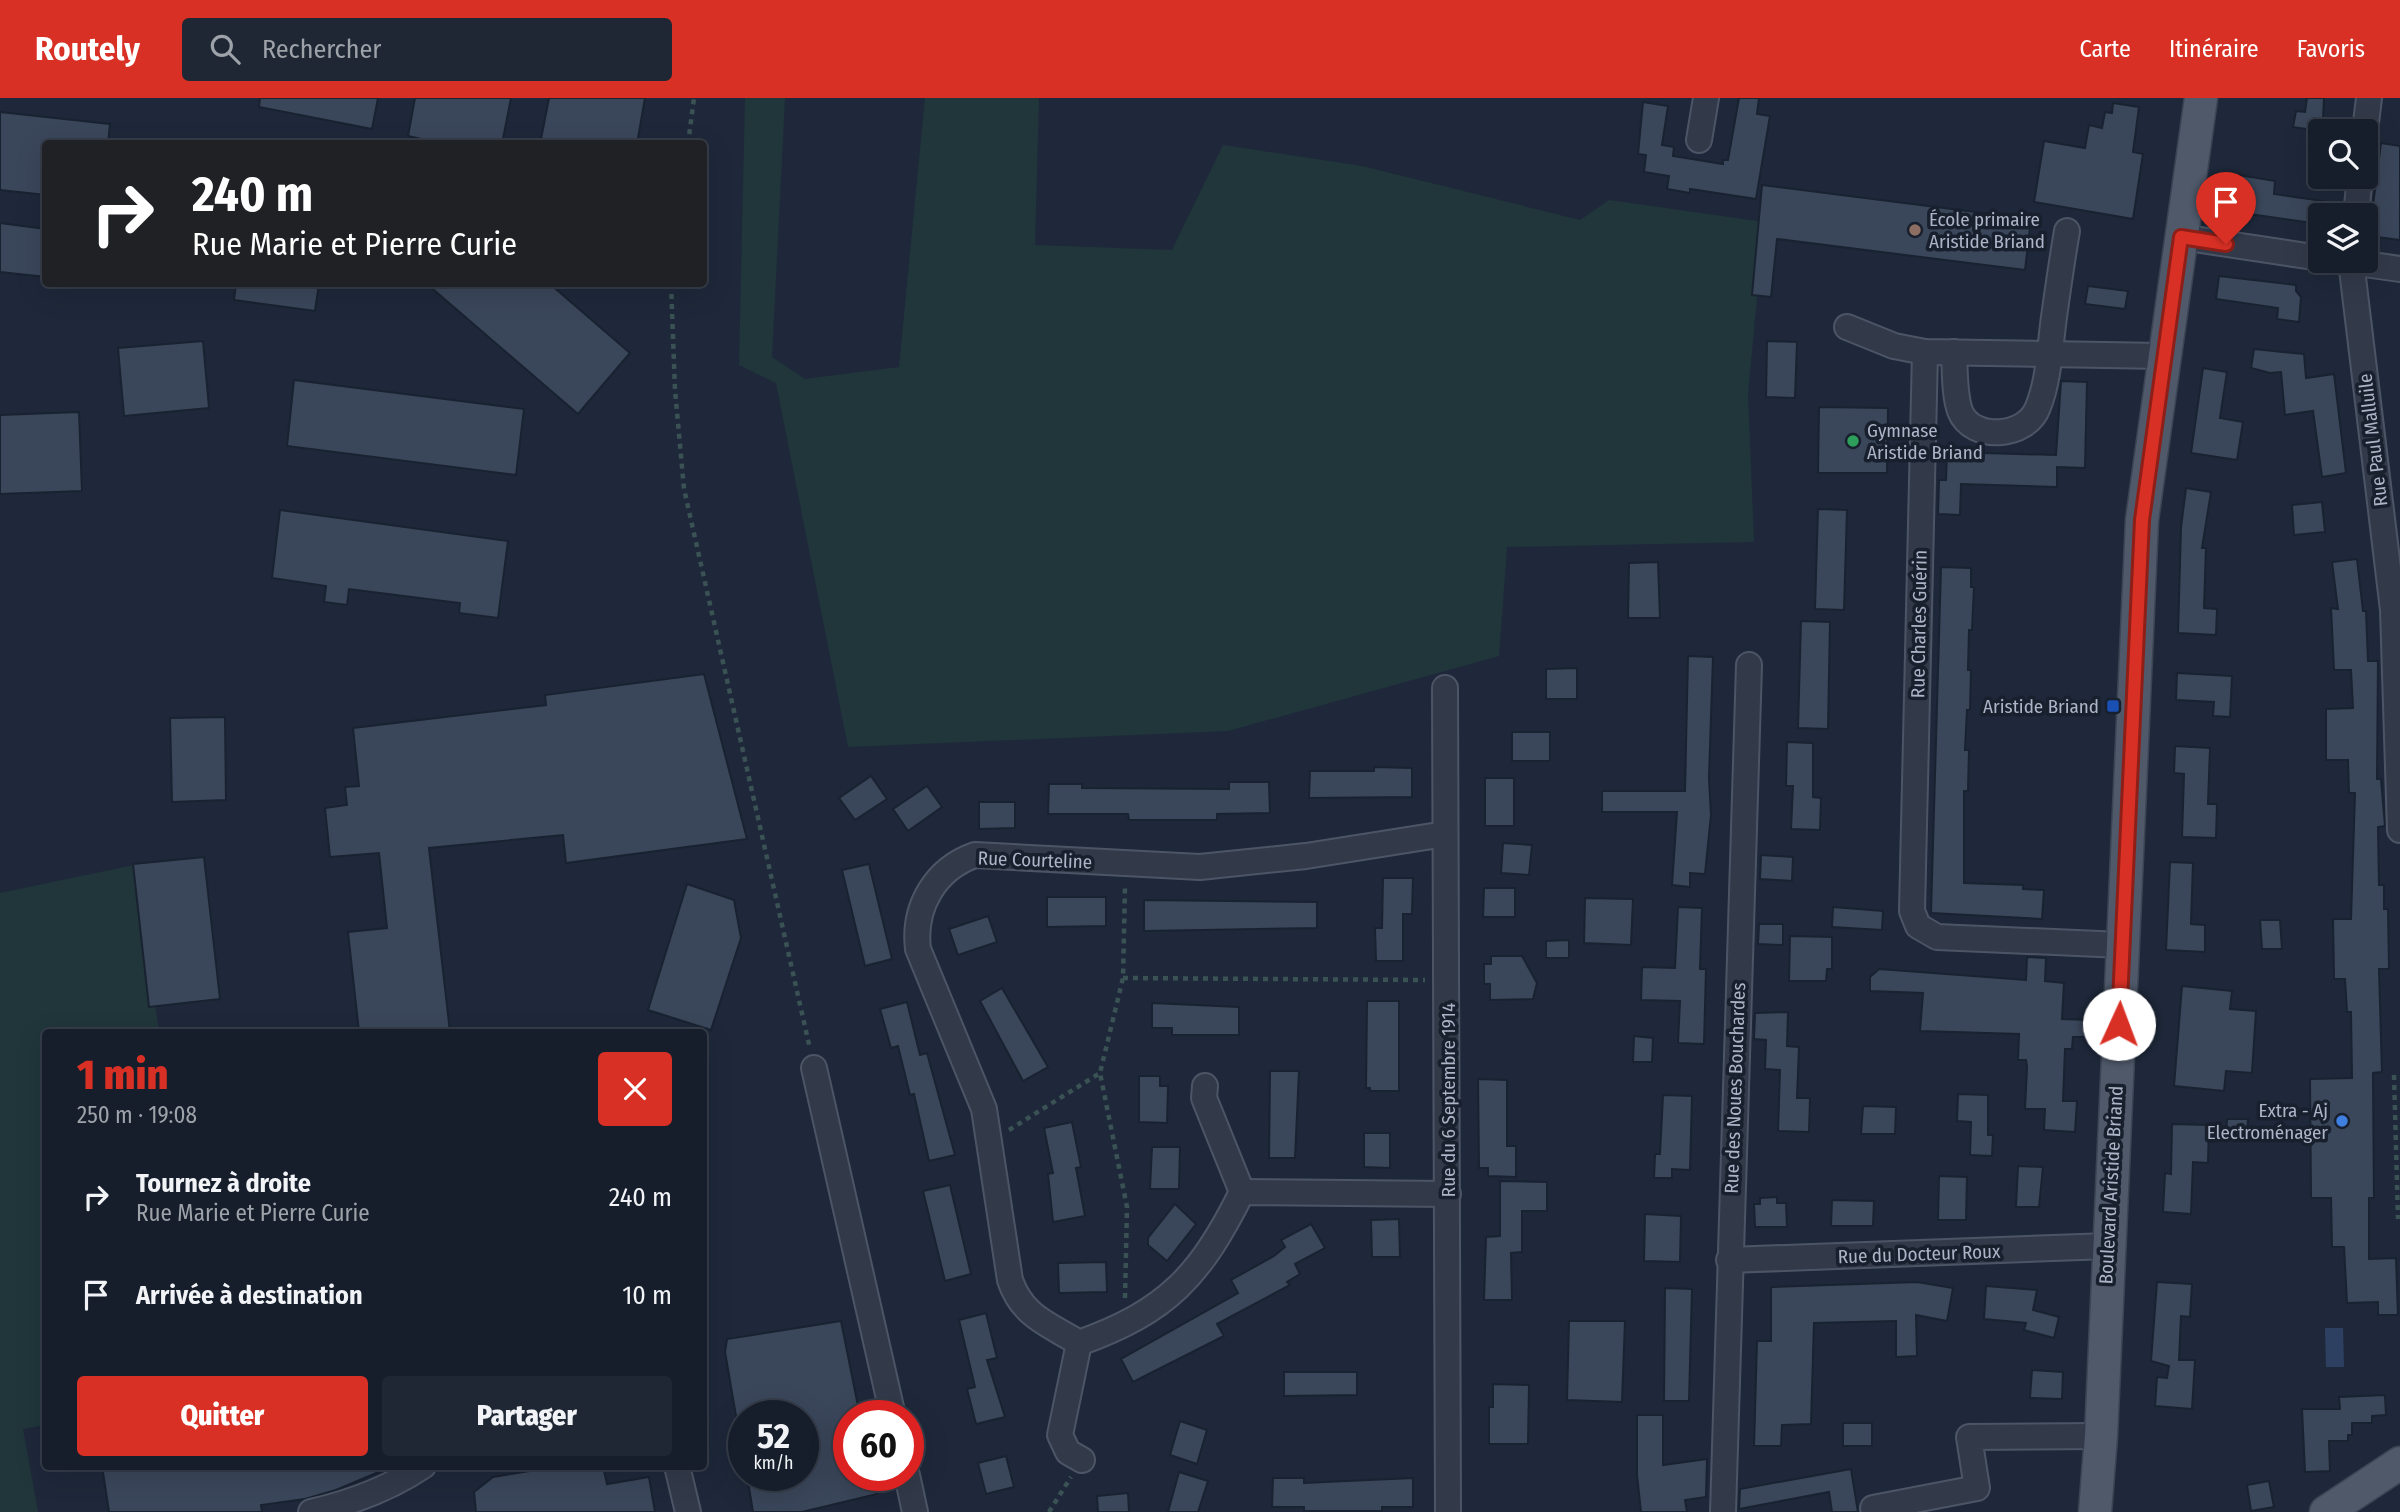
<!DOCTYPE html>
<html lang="fr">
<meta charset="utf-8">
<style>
:root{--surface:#161e2c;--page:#1f2734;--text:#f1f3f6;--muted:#9ea2a9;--line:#353c48;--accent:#d93025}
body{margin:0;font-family:"Fira Sans Condensed",sans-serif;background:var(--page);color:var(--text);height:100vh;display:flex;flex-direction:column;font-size:26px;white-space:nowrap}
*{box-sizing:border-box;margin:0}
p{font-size:23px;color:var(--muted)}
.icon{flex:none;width:38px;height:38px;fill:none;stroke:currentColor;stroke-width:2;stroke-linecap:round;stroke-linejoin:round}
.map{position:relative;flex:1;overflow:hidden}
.side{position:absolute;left:42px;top:931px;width:665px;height:441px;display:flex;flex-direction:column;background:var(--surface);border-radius:7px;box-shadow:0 7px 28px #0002,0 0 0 2px var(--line)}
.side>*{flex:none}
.banner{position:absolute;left:42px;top:42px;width:665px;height:147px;border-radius:7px;box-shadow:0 7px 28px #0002,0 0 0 2px var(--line);background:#202124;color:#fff;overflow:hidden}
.buttons{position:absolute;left:2308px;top:21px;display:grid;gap:14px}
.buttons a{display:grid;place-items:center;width:70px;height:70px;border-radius:7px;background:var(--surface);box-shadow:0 7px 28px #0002,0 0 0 2px var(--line);font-size:35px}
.speed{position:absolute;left:728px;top:1302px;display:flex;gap:14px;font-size:35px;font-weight:700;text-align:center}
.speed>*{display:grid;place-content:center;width:91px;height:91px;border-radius:50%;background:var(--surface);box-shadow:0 7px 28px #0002,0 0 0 2px var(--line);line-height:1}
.speed small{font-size:18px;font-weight:400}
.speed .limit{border:10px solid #d22;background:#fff;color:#111}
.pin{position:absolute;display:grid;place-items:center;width:60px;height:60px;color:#fff;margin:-72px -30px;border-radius:50% 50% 50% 0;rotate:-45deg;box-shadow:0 0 7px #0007}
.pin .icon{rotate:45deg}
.me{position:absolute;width:77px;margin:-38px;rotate:2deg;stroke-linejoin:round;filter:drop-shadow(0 0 5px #0008)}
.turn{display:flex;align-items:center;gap:24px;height:147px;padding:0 35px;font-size:32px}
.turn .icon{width:91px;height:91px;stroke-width:2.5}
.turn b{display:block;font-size:49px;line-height:60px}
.round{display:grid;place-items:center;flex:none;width:74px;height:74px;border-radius:7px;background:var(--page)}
.head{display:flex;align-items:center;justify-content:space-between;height:119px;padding:0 35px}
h1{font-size:42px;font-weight:800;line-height:52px;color:var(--accent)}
.primary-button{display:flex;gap:14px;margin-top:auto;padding:14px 35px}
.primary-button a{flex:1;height:80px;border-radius:7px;background:var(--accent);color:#fff;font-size:28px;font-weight:800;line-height:80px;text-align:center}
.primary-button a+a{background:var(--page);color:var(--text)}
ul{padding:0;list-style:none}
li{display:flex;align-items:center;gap:21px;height:98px;padding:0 35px}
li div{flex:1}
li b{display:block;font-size:26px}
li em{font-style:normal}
header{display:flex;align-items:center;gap:42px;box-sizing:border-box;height:98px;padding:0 35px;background:var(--accent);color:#fff}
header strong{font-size:33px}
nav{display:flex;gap:38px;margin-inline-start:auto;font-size:24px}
.search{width:490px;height:63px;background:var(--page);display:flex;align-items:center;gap:18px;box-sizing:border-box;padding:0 24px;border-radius:7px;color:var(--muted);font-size:26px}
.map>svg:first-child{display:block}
.green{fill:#20363b}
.water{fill:#2e4061}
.building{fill:#3a465a;stroke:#192230;stroke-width:2}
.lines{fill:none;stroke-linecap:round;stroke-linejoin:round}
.minor-casing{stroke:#4c5565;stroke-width:28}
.major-casing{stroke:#3b4453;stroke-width:35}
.path{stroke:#3b5255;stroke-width:4.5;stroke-dasharray:5 5;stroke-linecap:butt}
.minor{stroke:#323a4a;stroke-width:24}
.major{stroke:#4f596a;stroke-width:32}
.route-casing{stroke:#8d1f18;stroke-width:18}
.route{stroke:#d93025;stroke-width:12}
.education-dot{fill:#8d6e63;stroke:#18202e;stroke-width:2.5}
.leisure-dot{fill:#2e9e5b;stroke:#18202e;stroke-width:2.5}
.transit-dot{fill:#1a4fb4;stroke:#18202e;stroke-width:2.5}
.shop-dot{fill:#3f7fe0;stroke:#18202e;stroke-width:2.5}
.labels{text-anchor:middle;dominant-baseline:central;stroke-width:7;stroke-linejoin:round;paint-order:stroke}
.poi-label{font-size:19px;fill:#acb5c7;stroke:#18202e;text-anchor:start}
.street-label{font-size:19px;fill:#acb5c7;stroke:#18202e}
</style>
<header>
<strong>Routely</strong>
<div class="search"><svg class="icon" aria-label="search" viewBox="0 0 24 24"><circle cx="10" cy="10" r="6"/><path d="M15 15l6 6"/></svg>Rechercher</div>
<nav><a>Carte</a><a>Itinéraire</a><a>Favoris</a></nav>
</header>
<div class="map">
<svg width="2400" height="1414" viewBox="0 0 2400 1414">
<rect width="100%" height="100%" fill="#1e283a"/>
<!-- green -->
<g class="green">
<polygon points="745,0 785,0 772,259 805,281 899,269 925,0 1039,0 1035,147 1172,152 1223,47 1362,68 1580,122 1609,102 1764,124 1748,296 1754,444 1507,449 1499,558 1228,633 848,649 776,285 739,267"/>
<polygon points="134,767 159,934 46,934 45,1327 23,1331 38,1414 0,1414 0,795"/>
</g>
<!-- water -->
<polygon class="water" points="2325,1230 2343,1230 2344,1269 2326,1269"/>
<!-- building -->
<g class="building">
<polygon points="260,0 378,0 372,31 259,9"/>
<polygon points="415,0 511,0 502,46 444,46 408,38"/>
<polygon points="549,0 645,0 637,46 540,46"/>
<polygon points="1739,0 1759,0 1757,16 1770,18 1756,101 1690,91 1690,95 1667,91 1669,78 1644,74 1646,57 1638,56 1643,4 1668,8 1662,47 1674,49 1673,58 1723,66 1723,62 1728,62"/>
<polygon points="2307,0 2324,0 2323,21 2314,20 2313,32 2293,29 2296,13 2305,14"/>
<polygon points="2113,5 2139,9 2133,54 2143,56 2133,121 2034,104 2044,43 2085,50 2089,27 2102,30 2105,14 2112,15"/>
<polygon points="0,14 110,26 108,46 46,46 46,97 0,92"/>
<polygon points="2381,45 2400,48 2400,142 2369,138"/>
<polygon points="2233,76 2275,83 2274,96 2323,103 2320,126 2242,115 2244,97 2230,95"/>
<polygon points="1762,87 2031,121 2025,172 1777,141 1771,199 1752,197"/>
<polygon points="0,125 46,131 46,179 0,174"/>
<polygon points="2219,178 2296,187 2296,193 2301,199 2299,224 2277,221 2278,210 2216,201"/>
<polygon points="236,186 319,186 315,213 234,202"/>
<polygon points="427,186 550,186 630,255 578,316"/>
<polygon points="2088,188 2128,193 2125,211 2085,206"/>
<polygon points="203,243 209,310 124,318 118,250"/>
<polygon points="1767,243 1797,244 1795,300 1766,299"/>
<polygon points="2254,251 2304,256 2306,280 2334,276 2346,375 2322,379 2313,313 2285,317 2281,274 2270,275 2251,270"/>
<polygon points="2203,270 2227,274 2220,320 2243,324 2237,362 2191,355"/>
<polygon points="294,282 524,311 516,377 287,348"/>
<polygon points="2061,283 2087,284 2085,370 2057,369 2057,389 1961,386 1960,417 1938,416 1939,382 1946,382 1947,354 1964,354 1965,350 1984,350 1984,355 2056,357"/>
<polygon points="1819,309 1888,310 1887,375 1818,375"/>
<polygon points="79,314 82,393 0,396 0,317"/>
<polygon points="2186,390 2211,394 2202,450 2206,450 2204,510 2217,511 2216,537 2178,535 2181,429"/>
<polygon points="2322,404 2325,434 2294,437 2292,407"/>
<polygon points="1818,411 1847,412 1844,512 1815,511"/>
<polygon points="280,412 508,443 498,520 459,515 460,505 349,491 347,507 324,504 326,488 272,480"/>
<polygon points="2357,461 2363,513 2366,513 2368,563 2378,563 2377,681 2381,681 2385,728 2378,729 2379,787 2384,787 2384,811 2388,811 2389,871 2379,871 2382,974 2373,975 2374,1100 2369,1100 2369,1161 2396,1160 2398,1217 2378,1217 2378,1204 2347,1205 2344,1149 2332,1149 2331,1100 2311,1100 2310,981 2352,980 2351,914 2347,914 2345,881 2334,881 2333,821 2351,821 2355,695 2349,695 2348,662 2326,662 2326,611 2353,610 2351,572 2334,572 2331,510 2338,511 2332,464"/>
<polygon points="1658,464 1660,520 1628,520 1629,465"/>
<polygon points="1941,469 1971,470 1971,489 1974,489 1972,532 1969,532 1968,572 1971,572 1970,612 1967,612 1965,652 1969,652 1968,693 1964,693 1964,785 2023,787 2023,791 2044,792 2042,821 1931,815"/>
<polygon points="1801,523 1830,524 1828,631 1798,630"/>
<polygon points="1688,558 1713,559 1709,680 1711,717 1705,776 1690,775 1690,789 1672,787 1677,714 1602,714 1602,693 1685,693"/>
<polygon points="1577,570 1577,601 1546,601 1546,571"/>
<polygon points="2177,575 2232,578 2230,619 2213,618 2214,604 2176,602"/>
<polygon points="704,576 747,741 566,765 563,737 429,750 450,934 359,934 348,834 387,830 379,755 330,759 325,710 347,707 345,689 359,688 353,630 546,607 545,597"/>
<polygon points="225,619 226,702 172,704 170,620"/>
<rect x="1512" y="634" width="38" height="29"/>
<polygon points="1787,644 1813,645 1813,699 1821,700 1820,732 1791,731 1793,688 1786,688"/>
<polygon points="2175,648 2210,650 2208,706 2217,706 2216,740 2182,739 2184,676 2174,675"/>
<polygon points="1374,669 1412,670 1412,699 1309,700 1310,673 1374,673"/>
<polygon points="871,678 887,701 855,722 839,700"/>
<rect x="1485" y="680" width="29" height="48"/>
<polygon points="1229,684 1269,684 1270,715 1217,716 1217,722 1129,722 1128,716 1048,716 1049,686 1082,686 1082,690 1229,691"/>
<polygon points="927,688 942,709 908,733 893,711"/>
<polygon points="979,704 1015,704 1015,730 979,731"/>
<polygon points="1503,745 1532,747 1529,777 1501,775"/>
<polygon points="1761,757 1793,759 1792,783 1760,781"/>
<polygon points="204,759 220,901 149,909 133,766"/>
<polygon points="2170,764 2193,765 2191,826 2205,827 2205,854 2166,852"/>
<polygon points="869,766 892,861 865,868 842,772"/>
<polygon points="1383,780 1413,780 1412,816 1403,816 1403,863 1376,863 1375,830 1382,830"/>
<polygon points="687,786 734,802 741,840 711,932 648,912"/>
<polygon points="1484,790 1515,790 1515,819 1483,819"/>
<polygon points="1047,799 1106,799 1106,828 1047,829"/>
<polygon points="1585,800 1633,801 1631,847 1584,845"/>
<polygon points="1144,802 1317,804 1317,830 1144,833"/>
<polygon points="1678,809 1702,810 1700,871 1706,871 1704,946 1678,945 1680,903 1641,902 1642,869 1675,870"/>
<polygon points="1833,809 1883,813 1882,832 1832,829"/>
<polygon points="988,818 997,844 958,857 949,831"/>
<polygon points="2260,822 2280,822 2282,851 2262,851"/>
<polygon points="1759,826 1783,826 1783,847 1758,846"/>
<polygon points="1790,838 1832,839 1832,871 1827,871 1826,883 1789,883"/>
<polygon points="1569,842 1569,860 1546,860 1546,843"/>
<polygon points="1491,858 1522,858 1537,885 1533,901 1490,902 1490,886 1484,886 1484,866 1491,866"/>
<polygon points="2027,859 2046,860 2045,883 2064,885 2062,921 2091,922 2091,939 2073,939 2072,951 2065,951 2063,1003 2077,1003 2075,1034 2044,1032 2045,1011 2025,1011 2027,969 2026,962 2018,962 2019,936 1920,933 1923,895 1870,893 1870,879 1879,871 2026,882"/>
<polygon points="2182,888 2232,893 2230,911 2256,913 2252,975 2226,973 2224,993 2174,988"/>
<polygon points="1002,890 1048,969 1023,983 980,903"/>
<polygon points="1367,903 1399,903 1399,993 1370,993 1370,990 1366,990"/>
<polygon points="907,904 920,957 927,955 955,1057 929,1063 914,996 910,997 898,948 891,950 880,911"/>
<polygon points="1152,905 1239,909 1239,937 1172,937 1172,930 1152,930"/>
<polygon points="1788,914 1787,948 1799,949 1797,1000 1810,1000 1809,1034 1778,1033 1780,972 1765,971 1766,942 1754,941 1755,915"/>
<polygon points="1634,938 1653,940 1652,964 1633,964"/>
<polygon points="1270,973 1299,973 1295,1060 1269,1060"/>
<polygon points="1139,978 1160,978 1160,988 1168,988 1167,1025 1139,1024"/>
<polygon points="1478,981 1507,982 1507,1048 1516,1048 1516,1079 1488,1078 1488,1070 1479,1070"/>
<polygon points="1958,996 1988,997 1988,1037 1993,1037 1992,1058 1970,1057 1971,1024 1957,1023"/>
<polygon points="1663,997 1692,998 1690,1072 1672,1071 1672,1080 1654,1080 1655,1056 1660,1056"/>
<polygon points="1863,1008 1896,1009 1895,1036 1861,1036"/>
<polygon points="2227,1021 2248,1021 2247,1039 2226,1038"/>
<polygon points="1072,1024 1081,1069 1076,1070 1085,1118 1053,1124 1048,1076 1053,1075 1044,1030"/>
<polygon points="2172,1026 2209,1027 2208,1065 2193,1064 2191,1116 2163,1114 2165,1075 2171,1076"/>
<polygon points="1364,1035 1390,1035 1390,1070 1364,1069"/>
<polygon points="1152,1049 1180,1049 1179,1091 1150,1091"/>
<polygon points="2018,1068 2043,1069 2039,1109 2016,1109"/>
<polygon points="1939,1078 1967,1079 1966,1122 1938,1122"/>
<polygon points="1500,1083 1547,1084 1547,1113 1522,1113 1522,1154 1511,1155 1512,1202 1484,1202 1486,1139 1500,1138"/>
<polygon points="950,1087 971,1176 945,1183 923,1093"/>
<polygon points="1777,1099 1777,1105 1786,1105 1787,1129 1755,1129 1754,1106 1760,1106 1760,1100"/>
<polygon points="1832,1102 1874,1103 1873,1128 1831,1128"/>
<polygon points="1175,1106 1196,1126 1167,1163 1148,1147 1148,1140"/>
<polygon points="1645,1116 1681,1118 1680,1164 1644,1163"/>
<polygon points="1399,1121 1400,1159 1372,1159 1371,1122"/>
<polygon points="1311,1126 1325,1150 1295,1166 1300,1176 1287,1184 1290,1187 1217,1226 1224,1238 1133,1284 1121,1261 1238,1195 1231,1182 1274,1158 1285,1149 1281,1142"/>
<polygon points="1106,1164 1107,1194 1059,1195 1058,1165"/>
<polygon points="1917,1184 1953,1190 1947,1223 1916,1217 1917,1258 1896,1259 1896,1223 1814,1225 1811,1326 1782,1327 1781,1348 1754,1348 1757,1243 1771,1243 1771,1189"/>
<polygon points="2157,1184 2192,1186 2190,1219 2181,1218 2179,1262 2195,1262 2192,1311 2155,1308 2157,1279 2167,1280 2169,1268 2151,1263"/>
<polygon points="1986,1188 2037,1192 2033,1212 2059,1219 2054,1240 2024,1232 2026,1225 1984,1221"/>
<polygon points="1665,1190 1692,1191 1689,1303 1664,1303"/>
<polygon points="986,1215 997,1260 987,1262 1005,1319 976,1326 967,1291 975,1289 959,1222"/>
<polygon points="841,1223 860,1318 849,1318 849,1377 873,1377 877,1396 802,1414 753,1414 747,1377 803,1377 803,1318 736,1318 725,1254 727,1241"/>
<polygon points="1569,1223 1625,1223 1622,1304 1567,1302"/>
<polygon points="2032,1272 2063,1274 2062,1301 2030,1300"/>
<polygon points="1284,1274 1357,1274 1357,1297 1284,1298"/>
<polygon points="1493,1286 1529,1287 1528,1346 1489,1346 1489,1309 1493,1309"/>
<polygon points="2385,1297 2386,1317 2372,1318 2372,1325 2352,1325 2352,1337 2348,1337 2348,1343 2329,1343 2330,1373 2305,1374 2302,1311 2340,1311 2339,1299"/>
<polygon points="1637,1317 1663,1317 1663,1367 1707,1361 1706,1399 1685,1402 1687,1414 1641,1414 1637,1377"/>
<polygon points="1180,1323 1207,1332 1197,1366 1170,1357"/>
<rect x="1843" y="1325" width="29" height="23"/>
<polygon points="1006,1358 1014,1389 986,1396 978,1365"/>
<polygon points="102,1368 393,1368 336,1392 305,1401 261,1407 262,1414 109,1414"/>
<polygon points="561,1368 603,1368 607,1386 649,1379 655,1414 476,1414 474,1394 493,1379"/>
<polygon points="1851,1371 1858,1414 1832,1414 1829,1394 1739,1411 1740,1391"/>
<polygon points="1179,1374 1208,1383 1198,1414 1168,1414"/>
<polygon points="1273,1380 1304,1380 1304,1385 1413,1380 1413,1409 1382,1409 1382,1413 1304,1413 1304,1409 1272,1409"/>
<polygon points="2269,1383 2274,1409 2251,1413 2247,1387"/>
<polygon points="1128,1395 1129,1414 1098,1414 1097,1398"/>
</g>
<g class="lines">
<defs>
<g id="minor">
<polyline points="2365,33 2369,0"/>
<polyline points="1699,42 1706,0"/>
<polyline points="2356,117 2360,79"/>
<polyline points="2181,139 2320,160"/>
<polyline points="2343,163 2400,171"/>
<polyline points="2351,163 2393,512 2400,732"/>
<polyline points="1847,229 1894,248 1925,254 2163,258"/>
<polyline points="1925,254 1912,813 1918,828 1937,839 2122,847"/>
<path d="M1954 254C1955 271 1954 296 1960 313 1972 344 2027 340 2038 309 2049 282 2050 248 2054 219 2058 190 2062 162 2067 133"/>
<polyline points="1445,590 1448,1414"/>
<path d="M1445 736 1306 758 1200 769 975 757C935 771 913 809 918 851L984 1011 1010 1182C1022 1218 1048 1226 1079 1245 1168 1213 1200 1178 1242 1094L1448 1096"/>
<polyline points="814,970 893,1318"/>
<polyline points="1205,988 1204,1000 1242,1094"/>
<polyline points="1729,1162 2108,1148"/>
<polyline points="1079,1245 1060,1337 1068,1354 1082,1362"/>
<polyline points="677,1368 688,1414"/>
<polyline points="907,1377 915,1414"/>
<polyline points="1873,1410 1977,1390 1969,1339 2101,1338"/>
<path d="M311 1414C350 1405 389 1391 423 1368"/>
<polyline points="1723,1414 1749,567"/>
</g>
<g id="major">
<polyline points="2095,1414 2101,1338 2142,422 2201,0"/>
<polyline points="2326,1414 2400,1365"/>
</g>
</defs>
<!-- minor casing -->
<use href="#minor" class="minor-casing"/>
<!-- major casing -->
<use href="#major" class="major-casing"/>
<!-- path -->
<g class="path">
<polyline points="688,46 694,0"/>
<polyline points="671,186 675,292 684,391 810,951"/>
<polyline points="1123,880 1425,882"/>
<polyline points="2394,977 2398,1121"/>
<polyline points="1009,1032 1100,975"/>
<polyline points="1125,1200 1127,1109 1100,975 1123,880 1125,788"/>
<polyline points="915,1324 924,1363"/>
<polyline points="1049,1414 1071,1379"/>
</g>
<!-- minor -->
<use href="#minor" class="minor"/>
<!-- major -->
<use href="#major" class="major"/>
</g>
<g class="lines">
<defs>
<polyline id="route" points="2119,926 2142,422 2181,139 2226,146"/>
</defs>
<!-- route casing -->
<use href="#route" class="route-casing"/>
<!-- route -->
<use href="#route" class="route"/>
</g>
<!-- markers -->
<circle class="education-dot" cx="1915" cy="132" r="7"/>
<circle class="leisure-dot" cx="1853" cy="343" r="7"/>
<rect class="transit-dot" x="2106" y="601" width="14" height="14" rx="3.5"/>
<circle class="shop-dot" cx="2342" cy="1023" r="7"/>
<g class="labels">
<!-- poi labels -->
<g class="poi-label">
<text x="1929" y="121">École primaire<tspan x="1929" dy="22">Aristide Briand</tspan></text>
<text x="1867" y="332">Gymnase<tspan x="1867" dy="22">Aristide Briand</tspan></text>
<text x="2099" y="608" text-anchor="end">Aristide Briand</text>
<text x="2328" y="1012" text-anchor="end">Extra - Aj<tspan x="2328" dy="22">Electroménager</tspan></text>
</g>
<!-- street labels -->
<g class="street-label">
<text transform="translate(2373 342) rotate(-97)">Rue Paul Malluile</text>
<text transform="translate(1919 526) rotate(-89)">Rue Charles Guérin</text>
<text transform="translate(1035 762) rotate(2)">Rue Courteline</text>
<text transform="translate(1735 990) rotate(-88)">Rue des Noues Bouchardes</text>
<text transform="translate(1448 1002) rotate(-90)">Rue du 6 Septembre 1914</text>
<text transform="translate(2111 1087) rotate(-87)">Boulevard Aristide Briand</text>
<text transform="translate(1919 1156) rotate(-2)">Rue du Docteur Roux</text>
</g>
</g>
</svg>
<div class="buttons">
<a><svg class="icon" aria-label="search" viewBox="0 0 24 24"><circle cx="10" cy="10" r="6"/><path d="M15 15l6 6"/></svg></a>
<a><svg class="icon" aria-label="layers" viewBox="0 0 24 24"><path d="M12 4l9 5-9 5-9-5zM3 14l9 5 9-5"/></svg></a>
</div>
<div class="speed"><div>52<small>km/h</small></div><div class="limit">60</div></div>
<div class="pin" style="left:2226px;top:146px;background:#d93025"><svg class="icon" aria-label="arrive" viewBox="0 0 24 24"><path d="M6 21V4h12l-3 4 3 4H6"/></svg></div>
<svg class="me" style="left:2119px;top:926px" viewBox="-20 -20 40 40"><circle r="19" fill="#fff"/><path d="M0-13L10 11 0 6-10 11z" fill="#d93025"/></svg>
<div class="banner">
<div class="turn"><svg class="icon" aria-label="right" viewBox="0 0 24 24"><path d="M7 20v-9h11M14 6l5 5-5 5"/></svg><div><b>240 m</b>Rue Marie et Pierre Curie</div></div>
</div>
<section class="side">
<div class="head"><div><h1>1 min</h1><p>250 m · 19:08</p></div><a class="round" style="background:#d93025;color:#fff"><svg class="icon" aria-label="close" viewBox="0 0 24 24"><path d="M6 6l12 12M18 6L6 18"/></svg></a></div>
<ul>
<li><svg class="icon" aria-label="right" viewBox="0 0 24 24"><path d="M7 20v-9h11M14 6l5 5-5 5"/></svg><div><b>Tournez à droite</b><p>Rue Marie et Pierre Curie</p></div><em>240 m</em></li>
<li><svg class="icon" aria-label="arrive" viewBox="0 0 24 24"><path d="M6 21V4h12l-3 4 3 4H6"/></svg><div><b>Arrivée à destination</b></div><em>10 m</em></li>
</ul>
<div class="primary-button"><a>Quitter</a><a>Partager</a></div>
</section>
</div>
